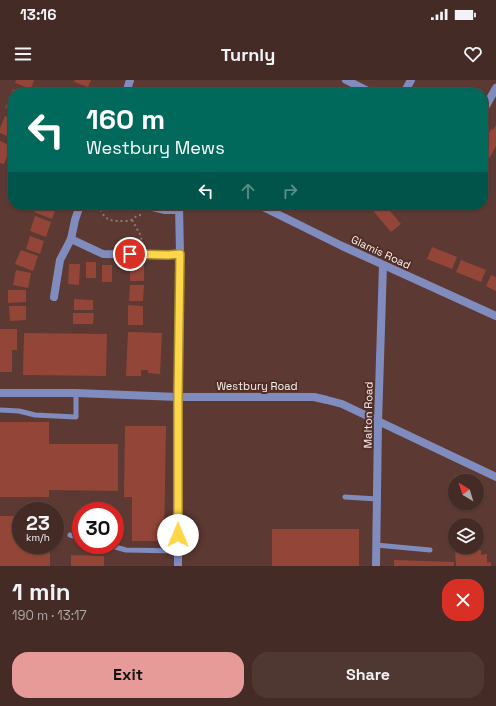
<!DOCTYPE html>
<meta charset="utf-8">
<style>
:root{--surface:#452b26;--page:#4f3732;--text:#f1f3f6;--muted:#b0a7a7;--line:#5d4743;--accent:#e69b98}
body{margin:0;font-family:"Space Grotesk",sans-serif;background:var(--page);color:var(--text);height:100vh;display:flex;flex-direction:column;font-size:15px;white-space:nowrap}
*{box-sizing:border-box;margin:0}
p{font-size:13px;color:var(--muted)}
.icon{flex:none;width:22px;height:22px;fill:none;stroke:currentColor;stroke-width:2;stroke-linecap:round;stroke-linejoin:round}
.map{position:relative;height:486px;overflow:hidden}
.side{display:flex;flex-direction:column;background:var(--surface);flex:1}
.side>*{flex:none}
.guide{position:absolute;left:8px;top:8px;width:480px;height:122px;border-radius:16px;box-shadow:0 1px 3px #0004,0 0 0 1px var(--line);background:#00695c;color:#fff;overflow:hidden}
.needle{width:26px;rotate:322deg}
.controls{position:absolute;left:448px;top:394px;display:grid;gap:8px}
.controls a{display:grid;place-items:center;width:36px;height:36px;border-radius:50%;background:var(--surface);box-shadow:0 1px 3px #0004,0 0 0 1px var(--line);font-size:20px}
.speed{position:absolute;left:12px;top:422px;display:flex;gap:8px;font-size:20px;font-weight:700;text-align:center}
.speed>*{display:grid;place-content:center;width:52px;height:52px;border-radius:50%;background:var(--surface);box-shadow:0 1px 3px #0004,0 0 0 1px var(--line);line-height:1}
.speed small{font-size:10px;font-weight:400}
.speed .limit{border:6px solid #d22;background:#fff;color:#111}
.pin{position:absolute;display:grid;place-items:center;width:34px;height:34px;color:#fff;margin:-17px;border:2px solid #fff;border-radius:50%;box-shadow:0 1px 4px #0007}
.me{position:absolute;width:44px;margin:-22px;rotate:0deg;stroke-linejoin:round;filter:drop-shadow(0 0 3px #0008)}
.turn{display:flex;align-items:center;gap:14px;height:84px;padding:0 12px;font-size:18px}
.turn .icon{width:52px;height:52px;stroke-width:2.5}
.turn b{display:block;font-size:28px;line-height:34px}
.lanes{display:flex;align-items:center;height:38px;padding:0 12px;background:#0003;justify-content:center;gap:20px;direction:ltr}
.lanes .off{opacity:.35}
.round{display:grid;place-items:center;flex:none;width:42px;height:42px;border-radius:16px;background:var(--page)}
.overview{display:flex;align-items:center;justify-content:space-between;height:68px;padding:0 12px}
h1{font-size:24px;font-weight:700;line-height:30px}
.button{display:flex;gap:8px;margin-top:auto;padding:8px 12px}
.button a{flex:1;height:46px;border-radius:16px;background:var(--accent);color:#111;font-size:16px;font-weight:700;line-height:46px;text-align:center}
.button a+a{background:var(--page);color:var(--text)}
.status{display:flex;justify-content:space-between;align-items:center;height:28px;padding:0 20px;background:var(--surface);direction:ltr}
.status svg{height:11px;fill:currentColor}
header{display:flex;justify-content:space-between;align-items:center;height:52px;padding:0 12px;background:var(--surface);font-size:18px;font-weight:700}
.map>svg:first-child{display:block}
.building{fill:#934637}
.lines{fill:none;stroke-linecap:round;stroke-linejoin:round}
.path{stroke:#927670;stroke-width:2;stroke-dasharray:2 3;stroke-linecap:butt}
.lane{stroke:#7f8cbd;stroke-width:5}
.street{stroke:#7f8cbd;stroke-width:8}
.route-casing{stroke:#a68a30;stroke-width:10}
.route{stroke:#ffd54a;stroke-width:7}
.labels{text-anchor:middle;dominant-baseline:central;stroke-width:4;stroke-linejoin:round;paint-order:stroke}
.street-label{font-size:11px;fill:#fef0ed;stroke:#502f28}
</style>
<div class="status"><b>13:16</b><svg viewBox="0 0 49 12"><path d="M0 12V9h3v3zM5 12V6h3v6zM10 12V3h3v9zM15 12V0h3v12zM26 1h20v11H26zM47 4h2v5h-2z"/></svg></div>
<header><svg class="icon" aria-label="menu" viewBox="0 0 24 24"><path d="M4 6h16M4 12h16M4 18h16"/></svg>Turnly<svg class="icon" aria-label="heart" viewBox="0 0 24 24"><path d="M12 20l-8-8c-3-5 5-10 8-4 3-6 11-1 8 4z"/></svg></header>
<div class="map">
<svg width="496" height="486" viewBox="0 0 496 486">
<rect width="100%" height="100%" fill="#5c3932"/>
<!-- building -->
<g class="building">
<polygon points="16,0 34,0 31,9 15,3"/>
<polygon points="75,0 91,0 88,7 74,2"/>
<polygon points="208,7 235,8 235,13 208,13"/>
<polygon points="13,9 23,13 13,13 13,31 5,28"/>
<polygon points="5,36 13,39 13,55 12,58 0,53 0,48"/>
<polygon points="496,45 496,66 483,90 483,67 488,58 487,57 491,49 493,50"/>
<polygon points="0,61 11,66 4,84 0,83"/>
<polygon points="37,125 57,125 52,139 34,132"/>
<polygon points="382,125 385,125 401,144 391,152 374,132"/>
<polygon points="35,136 51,142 46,157 30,151"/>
<polygon points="30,156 44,161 40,174 26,169"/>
<polygon points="432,167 457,177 452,189 427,179"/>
<polygon points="21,170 38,176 33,191 15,184"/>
<polygon points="461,180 486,190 481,202 456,192"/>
<rect x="86" y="182" width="10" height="16"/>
<polygon points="69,184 80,184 79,205 68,204"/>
<rect x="102" y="185" width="10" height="17"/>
<rect x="130" y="185" width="14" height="16"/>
<polygon points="16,190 31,193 28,208 13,205"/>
<polygon points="491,195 496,197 496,211 486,206"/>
<polygon points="130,205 144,205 143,221 129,221"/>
<polygon points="8,210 26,210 26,222 8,223"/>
<polygon points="74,219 93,220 93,230 74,230"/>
<polygon points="128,225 143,226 143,245 128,245"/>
<polygon points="9,226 26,226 26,240 10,241"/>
<polygon points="73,233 94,233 93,244 73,244"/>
<polygon points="0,249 17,249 17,270 12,270 12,292 0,292"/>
<polygon points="128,252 162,253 160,294 148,293 148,290 141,290 141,296 126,296"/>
<polygon points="24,253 107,254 106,296 23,295"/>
<polygon points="0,342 49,342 49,364 118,364 118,411 49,410 49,417 0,417"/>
<polygon points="125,346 166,346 164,461 132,461 132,417 124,417"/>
<polygon points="0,436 21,436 21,465 50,465 50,486 0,486"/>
<rect x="272" y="449" width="87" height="37"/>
<polygon points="455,470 481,470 481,475 487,474 487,483 491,482 491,486 456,486"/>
<polygon points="71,475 104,476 104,486 71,486"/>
<polygon points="394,480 454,482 454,486 394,486"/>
</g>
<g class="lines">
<!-- path -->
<g class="path">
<path d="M99 125C104 143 113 141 129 141 133 140 136 135 141 135"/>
<polyline points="132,140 141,156 142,164"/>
</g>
<!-- lane -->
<g class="lane">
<polyline points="0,330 19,331 35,335 76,337 76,313"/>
<polyline points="345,417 377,419"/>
<polyline points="70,455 81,458"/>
<polyline points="108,465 126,470 178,471"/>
<polyline points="376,465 430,470"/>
</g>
<!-- street -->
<g class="street">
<polyline points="346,0 372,13"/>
<polyline points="126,13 130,0"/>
<polyline points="404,13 411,0"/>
<polyline points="483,31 496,8"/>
<polyline points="144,125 165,130 179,130"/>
<polyline points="259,125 342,166 496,236"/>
<polyline points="71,159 103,174 168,175 180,174"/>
<polyline points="54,217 60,180 71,159 75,140 80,125"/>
<polyline points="0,313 76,313 178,317 314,317 327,320 342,324 496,397"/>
<polyline points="178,486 178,317 180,174 179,125"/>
<polyline points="376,486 378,342 383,185"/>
</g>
</g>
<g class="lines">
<defs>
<polyline id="route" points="130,174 168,175 180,174 178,317 178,455"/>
</defs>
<!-- route casing -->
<use href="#route" class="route-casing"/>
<!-- route -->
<use href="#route" class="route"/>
</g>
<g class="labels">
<!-- street labels -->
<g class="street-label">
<text transform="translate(381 172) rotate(25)">Glamis Road</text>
<text x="257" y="306">Westbury Road</text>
<text transform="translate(368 335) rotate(-89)">Malton Road</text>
</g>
</g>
</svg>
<div class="controls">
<a><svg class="needle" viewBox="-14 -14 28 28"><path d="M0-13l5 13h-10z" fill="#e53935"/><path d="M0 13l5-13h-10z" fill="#b0a7a7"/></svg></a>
<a><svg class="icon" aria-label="layers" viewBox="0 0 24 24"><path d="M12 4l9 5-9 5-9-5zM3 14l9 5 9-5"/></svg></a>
</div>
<div class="speed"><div>23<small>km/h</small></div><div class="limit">30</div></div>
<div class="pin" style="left:130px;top:174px;background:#d93025"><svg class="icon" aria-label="arrive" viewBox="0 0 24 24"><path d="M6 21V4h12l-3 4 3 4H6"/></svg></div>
<svg class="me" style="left:178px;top:455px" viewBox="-20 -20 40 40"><circle r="19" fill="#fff"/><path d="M0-13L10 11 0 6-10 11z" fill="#ffd54a"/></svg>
<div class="guide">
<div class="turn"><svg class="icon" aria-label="left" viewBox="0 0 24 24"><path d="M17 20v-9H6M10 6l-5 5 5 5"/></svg><div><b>160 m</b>Westbury Mews</div></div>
<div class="lanes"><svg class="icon" aria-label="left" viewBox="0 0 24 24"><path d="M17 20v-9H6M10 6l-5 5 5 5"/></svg><svg class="icon off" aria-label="ahead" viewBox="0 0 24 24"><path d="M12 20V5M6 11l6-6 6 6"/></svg><svg class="icon off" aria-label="right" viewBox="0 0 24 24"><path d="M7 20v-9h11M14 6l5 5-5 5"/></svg></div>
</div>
</div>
<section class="side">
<div class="overview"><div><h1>1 min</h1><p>190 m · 13:17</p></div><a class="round" style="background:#d93025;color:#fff"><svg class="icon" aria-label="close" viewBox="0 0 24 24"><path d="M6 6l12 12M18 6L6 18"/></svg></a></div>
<div class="button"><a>Exit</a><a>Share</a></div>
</section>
